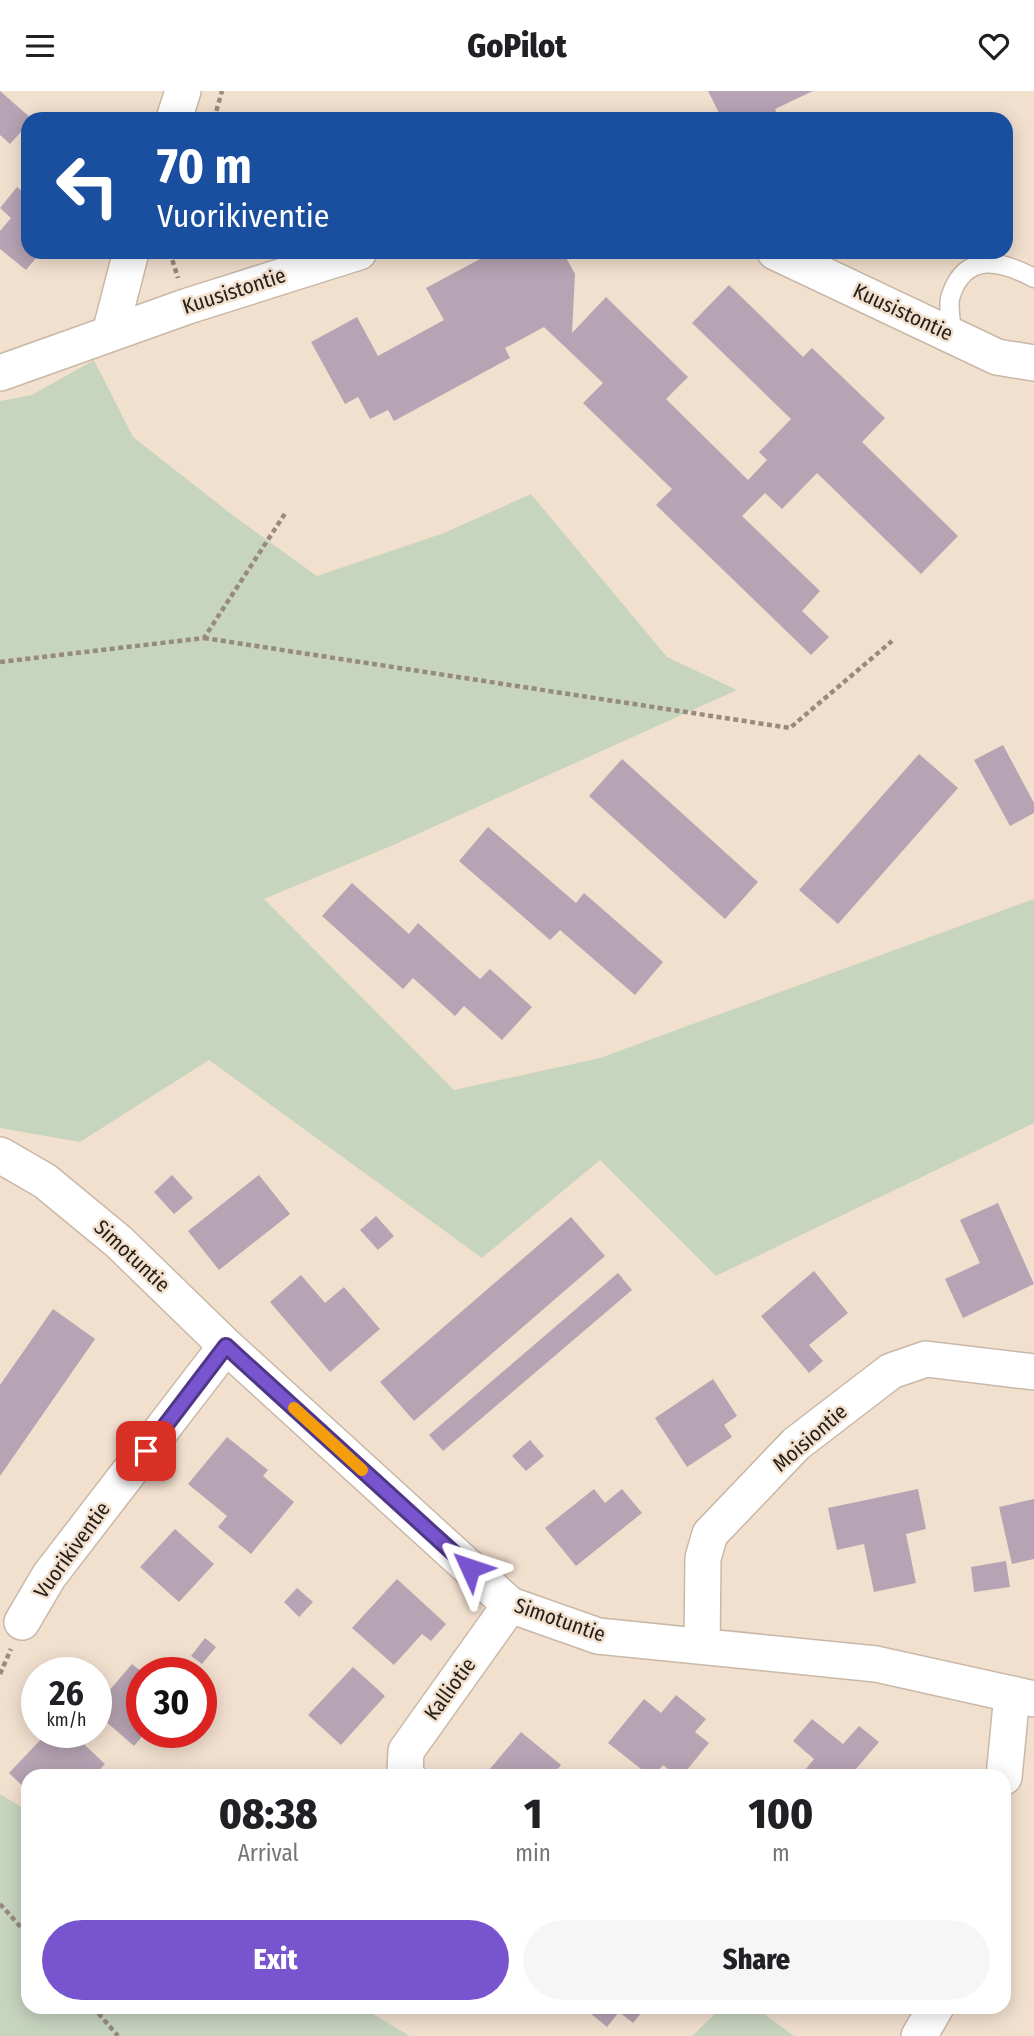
<!DOCTYPE html>
<style>
:root{--surface:#fff;--page:#f6f6f6;--text:#202124;--muted:#757577;--accent:#7854ce}
body{margin:0;font-family:"Fira Sans Condensed",sans-serif;background:var(--page);color:var(--text);height:100vh;display:flex;flex-direction:column;font-size:26px;white-space:nowrap}
*{box-sizing:border-box;margin:0}
p{font-size:23px;color:var(--muted)}
.icon{flex:none;width:38px;height:38px;fill:none;stroke:currentColor;stroke-width:2;stroke-linecap:round;stroke-linejoin:round}
.map{position:relative;flex:1;overflow:hidden}
.panel{position:absolute;left:21px;top:1678px;width:990px;height:245px;display:flex;flex-direction:column;background:var(--surface);border-radius:21px;box-shadow:0 4px 18px #0003}
.panel>*{flex:none}
.hud{position:absolute;left:21px;top:21px;width:992px;height:147px;border-radius:21px;box-shadow:0 4px 18px #0003;background:#1a4fa0;color:#fff;overflow:hidden}
.speed{position:absolute;left:21px;top:1566px;display:flex;gap:14px;font-size:35px;font-weight:700;text-align:center}
.speed>*{display:grid;place-content:center;width:91px;height:91px;border-radius:50%;background:var(--surface);box-shadow:0 4px 18px #0003;line-height:1}
.speed small{font-size:18px;font-weight:400}
.speed .limit{border:10px solid #d22;background:#fff;color:#111}
.pin{position:absolute;display:grid;place-items:center;width:60px;height:60px;color:#fff;margin:-30px;border-radius:14px;box-shadow:0 4px 10px #0006}
.me{position:absolute;width:77px;margin:-38px;rotate:312deg;stroke-linejoin:round;filter:drop-shadow(0 0 5px #0008)}
.turn{display:flex;align-items:center;gap:24px;height:147px;padding:0 21px;font-size:32px}
.turn .icon{width:91px;height:91px;stroke-width:2.5}
.turn b{display:block;font-size:49px;line-height:60px}
.eta{display:flex;justify-content:space-evenly;align-items:center;height:119px;text-align:center}
.eta b{font-size:42px;font-weight:800;line-height:49px}
.cta{display:flex;gap:14px;margin-top:auto;padding:14px 21px}
.cta a{flex:1;height:80px;border-radius:42px;background:var(--accent);color:#fff;font-size:28px;font-weight:800;line-height:80px;text-align:center}
.cta a+a{background:var(--page);color:var(--text)}
header{display:flex;justify-content:space-between;align-items:center;height:91px;padding:0 21px;background:var(--surface);font-size:32px;font-weight:800}
.map>svg:first-child{display:block}
.green{fill:#c7d4be}
.building{fill:#b6a3b3}
.lines{fill:none;stroke-linecap:round;stroke-linejoin:round}
.lane-casing{stroke:#c9b8a7;stroke-width:21}
.street-casing{stroke:#c9b8a7;stroke-width:38}
.path{stroke:#978a7e;stroke-width:4.5;stroke-dasharray:5 3.5;stroke-linecap:butt}
.lane{stroke:#fff;stroke-width:18}
.street{stroke:#fff;stroke-width:35}
.route-casing{stroke:#4e3786;stroke-width:18}
.route{stroke:#7854ce;stroke-width:12}
.slow{stroke:#f59e0b;stroke-width:12}
.labels{text-anchor:middle;dominant-baseline:central;stroke-width:5;stroke-linejoin:round;paint-order:stroke}
.street-label{font-size:21px;fill:#262019;stroke:#f2e0cf}
</style>
<header><svg class="icon" aria-label="menu" viewBox="0 0 24 24"><path d="M4 6h16M4 12h16M4 18h16"/></svg>GoPilot<svg class="icon" aria-label="heart" viewBox="0 0 24 24"><path d="M12 20l-8-8c-3-5 5-10 8-4 3-6 11-1 8 4z"/></svg></header>
<div class="map">
<svg width="1034" height="1945" viewBox="0 0 1034 1945">
<rect width="100%" height="100%" fill="#f2e0cf"/>
<!-- green -->
<g class="green">
<polygon points="94,269 133,346 235,426 317,485 444,442 531,403 667,566 737,599 391,755 264,808 454,999 600,967 1034,808 1034,1032 716,1185 600,1069 482,1167 209,969 80,1051 0,1037 0,310 32,304"/>
<polygon points="0,1703 28,1720 28,1916 361,1916 410,1945 0,1945"/>
<polygon points="722,1916 755,1916 794,1945 692,1945"/>
</g>
<!-- building -->
<g class="building">
<polygon points="0,0 32,28 28,28 28,33 10,53 0,44"/>
<polygon points="708,0 813,0 775,18 779,27 777,28 722,28"/>
<polygon points="17,96 28,105 28,161 41,161 26,179 0,158 0,140 11,127 0,117"/>
<polygon points="493,161 497,161 500,167 512,161 526,161 530,168 543,161 563,161 575,183 572,242 606,206 688,286 666,308 748,389 767,369 759,361 791,328 692,232 729,194 803,266 812,257 885,327 862,351 958,445 921,483 817,382 782,418 765,402 742,425 820,500 802,520 829,546 811,564 656,414 672,398 583,312 603,292 544,236 505,257 510,267 394,330 388,319 370,328 358,306 345,313 311,251 357,226 378,265 444,229 426,197"/>
<polygon points="1003,654 1034,712 1034,722 1010,735 974,669"/>
<polygon points="919,663 958,697 838,833 799,799"/>
<polygon points="622,668 758,791 725,828 589,705"/>
<polygon points="488,736 576,812 584,802 663,871 635,904 560,839 550,849 459,770"/>
<polygon points="352,792 409,843 418,832 480,888 490,878 532,916 502,949 464,915 455,925 413,887 403,898 322,825"/>
<polygon points="172,1084 193,1107 174,1123 154,1101"/>
<polygon points="259,1084 290,1123 219,1179 188,1140"/>
<polygon points="998,1112 1034,1193 963,1227 945,1188 980,1172 960,1129"/>
<polygon points="376,1125 394,1145 378,1159 360,1139"/>
<polygon points="571,1126 605,1165 414,1330 380,1291"/>
<polygon points="814,1180 848,1222 809,1254 823,1270 809,1282 761,1225"/>
<polygon points="618,1182 632,1199 443,1360 429,1344"/>
<polygon points="301,1184 325,1212 344,1196 380,1238 330,1281 270,1211"/>
<polygon points="53,1218 95,1248 0,1385 0,1294"/>
<polygon points="713,1288 737,1325 724,1334 732,1346 687,1376 655,1327"/>
<polygon points="227,1346 268,1379 263,1385 294,1411 251,1463 218,1436 227,1425 188,1393"/>
<polygon points="530,1349 544,1365 526,1380 512,1365"/>
<polygon points="594,1398 605,1412 622,1398 642,1422 576,1475 545,1437"/>
<polygon points="918,1398 926,1438 906,1443 916,1492 874,1501 864,1453 837,1459 828,1417"/>
<polygon points="1034,1408 1034,1468 1012,1473 999,1416"/>
<polygon points="175,1438 214,1473 179,1511 140,1476"/>
<polygon points="1006,1470 1010,1496 974,1501 971,1476"/>
<polygon points="397,1488 446,1533 431,1550 422,1543 394,1574 352,1537"/>
<polygon points="297,1497 313,1511 299,1526 284,1511"/>
<polygon points="205,1547 216,1556 202,1573 191,1565"/>
<polygon points="132,1573 142,1581 142,1642 145,1642 134,1655 96,1622 96,1615"/>
<polygon points="353,1576 385,1605 341,1654 308,1624"/>
<polygon points="676,1604 706,1628 695,1641 709,1652 682,1685 677,1685 663,1674 654,1685 650,1685 608,1652 644,1608 661,1622"/>
<polygon points="812,1628 843,1653 859,1635 879,1651 850,1685 800,1685 814,1668 793,1650"/>
<polygon points="521,1641 561,1674 552,1685 484,1685"/>
<polygon points="47,1642 72,1642 105,1673 94,1685 28,1685 28,1700 9,1682"/>
<polygon points="583,1916 646,1916 633,1932 619,1921 607,1936"/>
</g>
<g class="lines">
<defs>
<path id="lane" d="M952 243C952 232 947 214 951 204 966 160 1002 170 1034 187"/>
<g id="street">
<polyline points="174,28 183,0"/>
<polyline points="775,161 997,266 1034,272"/>
<polyline points="110,242 131,161"/>
<polyline points="0,282 188,215 359,161"/>
<polyline points="0,1064 45,1090 119,1151 226,1255 510,1514 598,1545 876,1573 1034,1608"/>
<polyline points="22,1531 49,1485 226,1255"/>
<polyline points="702,1555 703,1467 710,1443 796,1353 891,1280 926,1268 1034,1281"/>
<polyline points="408,1685 405,1682 406,1660 510,1514"/>
<polyline points="1004,1686 1012,1603"/>
<polyline points="919,1945 936,1916"/>
</g>
</defs>
<!-- lane casing -->
<use href="#lane" class="lane-casing"/>
<!-- street casing -->
<use href="#street" class="street-casing"/>
<!-- path -->
<g class="path">
<polyline points="214,28 222,0"/>
<polyline points="174,161 172,168 178,187"/>
<polyline points="204,547 790,637 892,550"/>
<polyline points="0,571 204,547 286,421"/>
<polyline points="0,1583 11,1558"/>
<polyline points="0,1813 28,1844"/>
<polyline points="93,1916 118,1945"/>
</g>
<!-- lane -->
<use href="#lane" class="lane"/>
<!-- street -->
<use href="#street" class="street"/>
</g>
<g class="lines">
<defs>
<polyline id="route" points="146,1360 226,1255 470,1477"/>
</defs>
<!-- route casing -->
<use href="#route" class="route-casing"/>
<!-- route -->
<use href="#route" class="route"/>
<!-- slow -->
<polyline class="slow" points="294,1317 362,1379"/>
</g>
<g class="labels">
<!-- street labels -->
<g class="street-label">
<text transform="translate(234 200) rotate(-18)">Kuusistontie</text>
<text transform="translate(903 221) rotate(25)">Kuusistontie</text>
<text transform="translate(132 1165) rotate(43)">Simotuntie</text>
<text transform="translate(810 1347) rotate(-41)">Moisiontie</text>
<text transform="translate(72 1459) rotate(-54)">Vuorikiventie</text>
<text transform="translate(560 1529) rotate(19)">Simotuntie</text>
<text transform="translate(450 1598) rotate(-54)">Kalliotie</text>
</g>
</g>
</svg>
<div class="speed"><div>26<small>km/h</small></div><div class="limit">30</div></div>
<div class="pin" style="left:146px;top:1360px;background:#d93025"><svg class="icon" aria-label="arrive" viewBox="0 0 24 24"><path d="M6 21V4h12l-3 4 3 4H6"/></svg></div>
<svg class="me" style="left:470px;top:1477px" viewBox="-20 -20 40 40"><path d="M0-17L14 15 0 8-14 15z" fill="#7854ce" stroke="#fff" stroke-width="4"/></svg>
<div class="hud">
<div class="turn"><svg class="icon" aria-label="left" viewBox="0 0 24 24"><path d="M17 20v-9H6M10 6l-5 5 5 5"/></svg><div><b>70 m</b>Vuorikiventie</div></div>
</div>
<section class="panel">
<div class="eta">
<div><b>08:38</b><p>Arrival</p></div>
<div><b>1</b><p>min</p></div>
<div><b>100</b><p>m</p></div>
</div>
<div class="cta"><a>Exit</a><a>Share</a></div>
</section>
</div>
